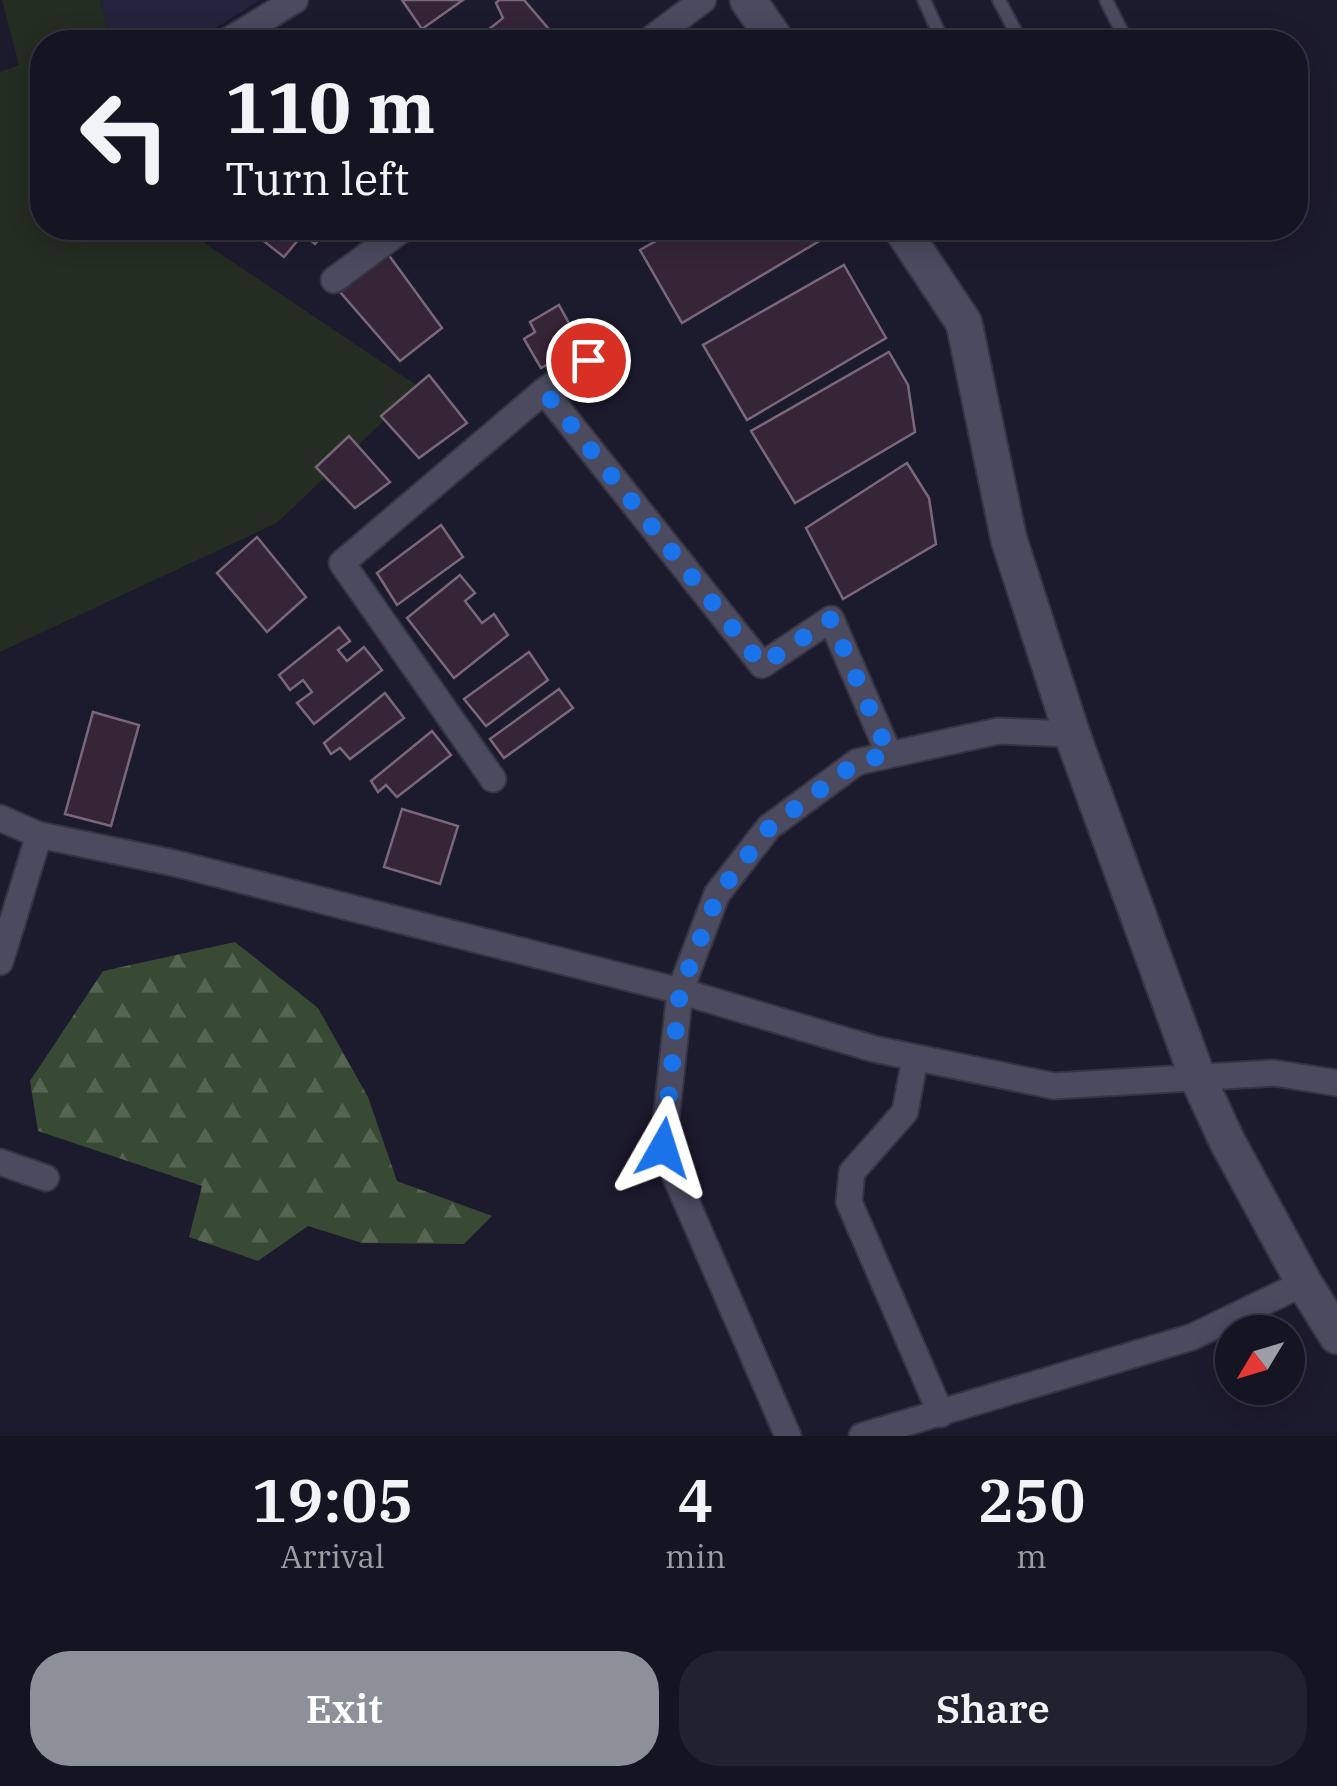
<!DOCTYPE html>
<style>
:root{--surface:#151422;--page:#22212f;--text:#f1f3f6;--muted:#9d9ea5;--line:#343340;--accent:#8c9099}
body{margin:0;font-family:"IBM Plex Serif",serif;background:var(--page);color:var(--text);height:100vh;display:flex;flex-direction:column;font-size:38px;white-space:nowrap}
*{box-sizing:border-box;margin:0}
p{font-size:32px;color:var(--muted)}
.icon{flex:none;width:55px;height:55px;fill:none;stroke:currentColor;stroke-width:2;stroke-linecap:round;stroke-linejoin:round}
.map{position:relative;height:1436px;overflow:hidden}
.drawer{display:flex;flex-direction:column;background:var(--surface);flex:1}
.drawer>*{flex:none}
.top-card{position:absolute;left:30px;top:30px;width:1278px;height:210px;border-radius:40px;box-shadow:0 5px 25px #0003,0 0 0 2px var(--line);background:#151422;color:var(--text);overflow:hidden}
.needle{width:65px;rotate:232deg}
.tools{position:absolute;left:1215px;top:1315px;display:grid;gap:20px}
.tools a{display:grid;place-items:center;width:90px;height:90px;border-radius:50%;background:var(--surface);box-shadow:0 5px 25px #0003,0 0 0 2px var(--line);font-size:50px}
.pin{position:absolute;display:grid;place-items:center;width:85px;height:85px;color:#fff;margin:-42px;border:5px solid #fff;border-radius:50%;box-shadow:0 2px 10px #0007}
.me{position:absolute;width:110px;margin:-55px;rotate:6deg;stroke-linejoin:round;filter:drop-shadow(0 0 8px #0008)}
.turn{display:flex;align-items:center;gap:35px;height:210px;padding:0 30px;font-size:45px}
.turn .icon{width:130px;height:130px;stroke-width:2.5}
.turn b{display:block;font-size:70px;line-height:85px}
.eta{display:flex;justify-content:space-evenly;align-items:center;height:170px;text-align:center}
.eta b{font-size:60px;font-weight:600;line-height:70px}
.primary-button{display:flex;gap:20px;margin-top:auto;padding:20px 30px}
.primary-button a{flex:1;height:115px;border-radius:40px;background:var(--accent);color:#fff;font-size:40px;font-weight:600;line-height:115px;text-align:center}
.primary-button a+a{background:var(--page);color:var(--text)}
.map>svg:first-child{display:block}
.built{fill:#25233b}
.grass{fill:#232d21}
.forest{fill:url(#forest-firs)}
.building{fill:#362437;stroke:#79687a;stroke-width:2.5}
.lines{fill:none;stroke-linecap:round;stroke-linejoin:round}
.lane-casing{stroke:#363443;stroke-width:16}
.street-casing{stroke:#363443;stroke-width:29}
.secondary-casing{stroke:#363443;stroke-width:39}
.lane{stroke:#4b4a5f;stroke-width:12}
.street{stroke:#4b4a5f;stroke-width:25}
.secondary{stroke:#4b4a5f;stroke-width:35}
.route{stroke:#1a73e8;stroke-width:18;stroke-dasharray:0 32.4}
</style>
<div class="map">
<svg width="1337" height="1436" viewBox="0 0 1337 1436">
<defs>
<pattern id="forest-firs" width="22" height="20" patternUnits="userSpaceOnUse" patternTransform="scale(2.5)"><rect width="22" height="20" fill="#384a34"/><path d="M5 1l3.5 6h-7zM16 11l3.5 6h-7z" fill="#556552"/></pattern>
</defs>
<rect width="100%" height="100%" fill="#1c1a2d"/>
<!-- built -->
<polygon class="built" points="100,0 260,0 194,42 111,42"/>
<!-- grass -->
<polygon class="grass" points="2,0 100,0 111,42 42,42 42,228 182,228 419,387 277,523 0,652 0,72 19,65"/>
<!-- forest -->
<polygon class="forest" points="235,942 318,1008 368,1097 397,1181 492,1216 464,1244 362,1243 308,1226 258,1261 189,1237 202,1186 38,1131 30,1081 103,971"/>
<!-- building -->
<g class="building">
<polygon points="402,0 463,0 422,29"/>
<polygon points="499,0 524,0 560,42 482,42 478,38 503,18 496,3"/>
<polygon points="247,228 328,228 315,244 303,234 284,257"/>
<polygon points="679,228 827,228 831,234 682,323 640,250"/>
<polygon points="388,254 442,328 400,361 340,292"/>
<polygon points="844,265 886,338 747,420 703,345"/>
<polygon points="559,305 570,325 578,320 590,340 541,368 524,339 535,332 530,322"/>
<polygon points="889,352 908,385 915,432 795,503 751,431"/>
<polygon points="429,375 467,423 419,458 381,416"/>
<polygon points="349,436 390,482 355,508 316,467"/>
<polygon points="907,463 929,498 936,544 843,599 806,528"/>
<polygon points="441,525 463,557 397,605 377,573"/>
<polygon points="257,537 306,597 267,632 217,573"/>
<polygon points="460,575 475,593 465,601 482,623 494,614 508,635 454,678 407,618"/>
<polygon points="339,627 350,641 338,650 347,661 364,647 382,670 314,724 297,703 312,692 303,680 290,690 279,675"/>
<polygon points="529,652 548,680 486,726 464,699"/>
<polygon points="559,689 573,708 504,758 490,739"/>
<polygon points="385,693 404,718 350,759 340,748 331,754 324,743"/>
<polygon points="93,712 139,725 111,826 65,814"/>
<polygon points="432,731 451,755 397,797 386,785 378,792 371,781"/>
<polygon points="402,809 458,826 440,884 384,867"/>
</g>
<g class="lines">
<defs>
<g id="lane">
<polyline points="924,0 943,42"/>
<polyline points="999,0 1021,42"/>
<polyline points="1106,0 1127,42"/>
</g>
<g id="street">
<polyline points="226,42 295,0"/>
<polyline points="647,42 703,0"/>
<polyline points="334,280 404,228"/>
<polyline points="544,391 610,345"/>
<polyline points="493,779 342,563 544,391 762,665 831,619 889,754"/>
<polyline points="0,818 39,835 174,863 680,991 874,1049 1054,1086 1274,1073 1337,1083"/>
<polyline points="0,962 39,835"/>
<polyline points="915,1058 905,1112 852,1172 849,1202 941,1414"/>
<polyline points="0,1162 46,1178"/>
<polyline points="788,1436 663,1148 680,991 717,894 769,827 857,762 998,731 1072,734"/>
<polyline points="862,1436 1192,1337 1304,1283"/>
</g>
<g id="secondary">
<polyline points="748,0 777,42"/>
<polyline points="901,228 964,323 1009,540 1072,734 1197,1076 1227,1141 1304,1283 1337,1336"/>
</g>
</defs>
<!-- lane casing -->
<use href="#lane" class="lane-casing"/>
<!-- street casing -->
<use href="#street" class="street-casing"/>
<!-- secondary casing -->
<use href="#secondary" class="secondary-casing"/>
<!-- lane -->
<use href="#lane" class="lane"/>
<!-- street -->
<use href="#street" class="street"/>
<!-- secondary -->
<use href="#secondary" class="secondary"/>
</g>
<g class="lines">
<!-- route -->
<polyline class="route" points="588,360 544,391 762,665 831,619 889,754 857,762 769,828 718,894 680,991 663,1148"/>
</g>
</svg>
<div class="tools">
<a><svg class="needle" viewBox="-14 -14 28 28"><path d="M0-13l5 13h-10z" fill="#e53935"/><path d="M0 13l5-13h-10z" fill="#9d9ea5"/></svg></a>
</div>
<div class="pin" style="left:588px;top:360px;background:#d93025"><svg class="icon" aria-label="arrive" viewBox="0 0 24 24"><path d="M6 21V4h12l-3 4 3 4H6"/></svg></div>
<svg class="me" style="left:663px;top:1148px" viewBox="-20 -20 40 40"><path d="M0-17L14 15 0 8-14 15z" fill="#1a73e8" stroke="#fff" stroke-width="4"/></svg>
<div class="top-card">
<div class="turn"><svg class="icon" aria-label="left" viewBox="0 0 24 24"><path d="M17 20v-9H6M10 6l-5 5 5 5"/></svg><div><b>110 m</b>Turn left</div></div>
</div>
</div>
<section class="drawer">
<div class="eta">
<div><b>19:05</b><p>Arrival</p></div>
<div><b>4</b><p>min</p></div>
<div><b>250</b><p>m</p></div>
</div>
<div class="primary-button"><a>Exit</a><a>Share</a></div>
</section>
